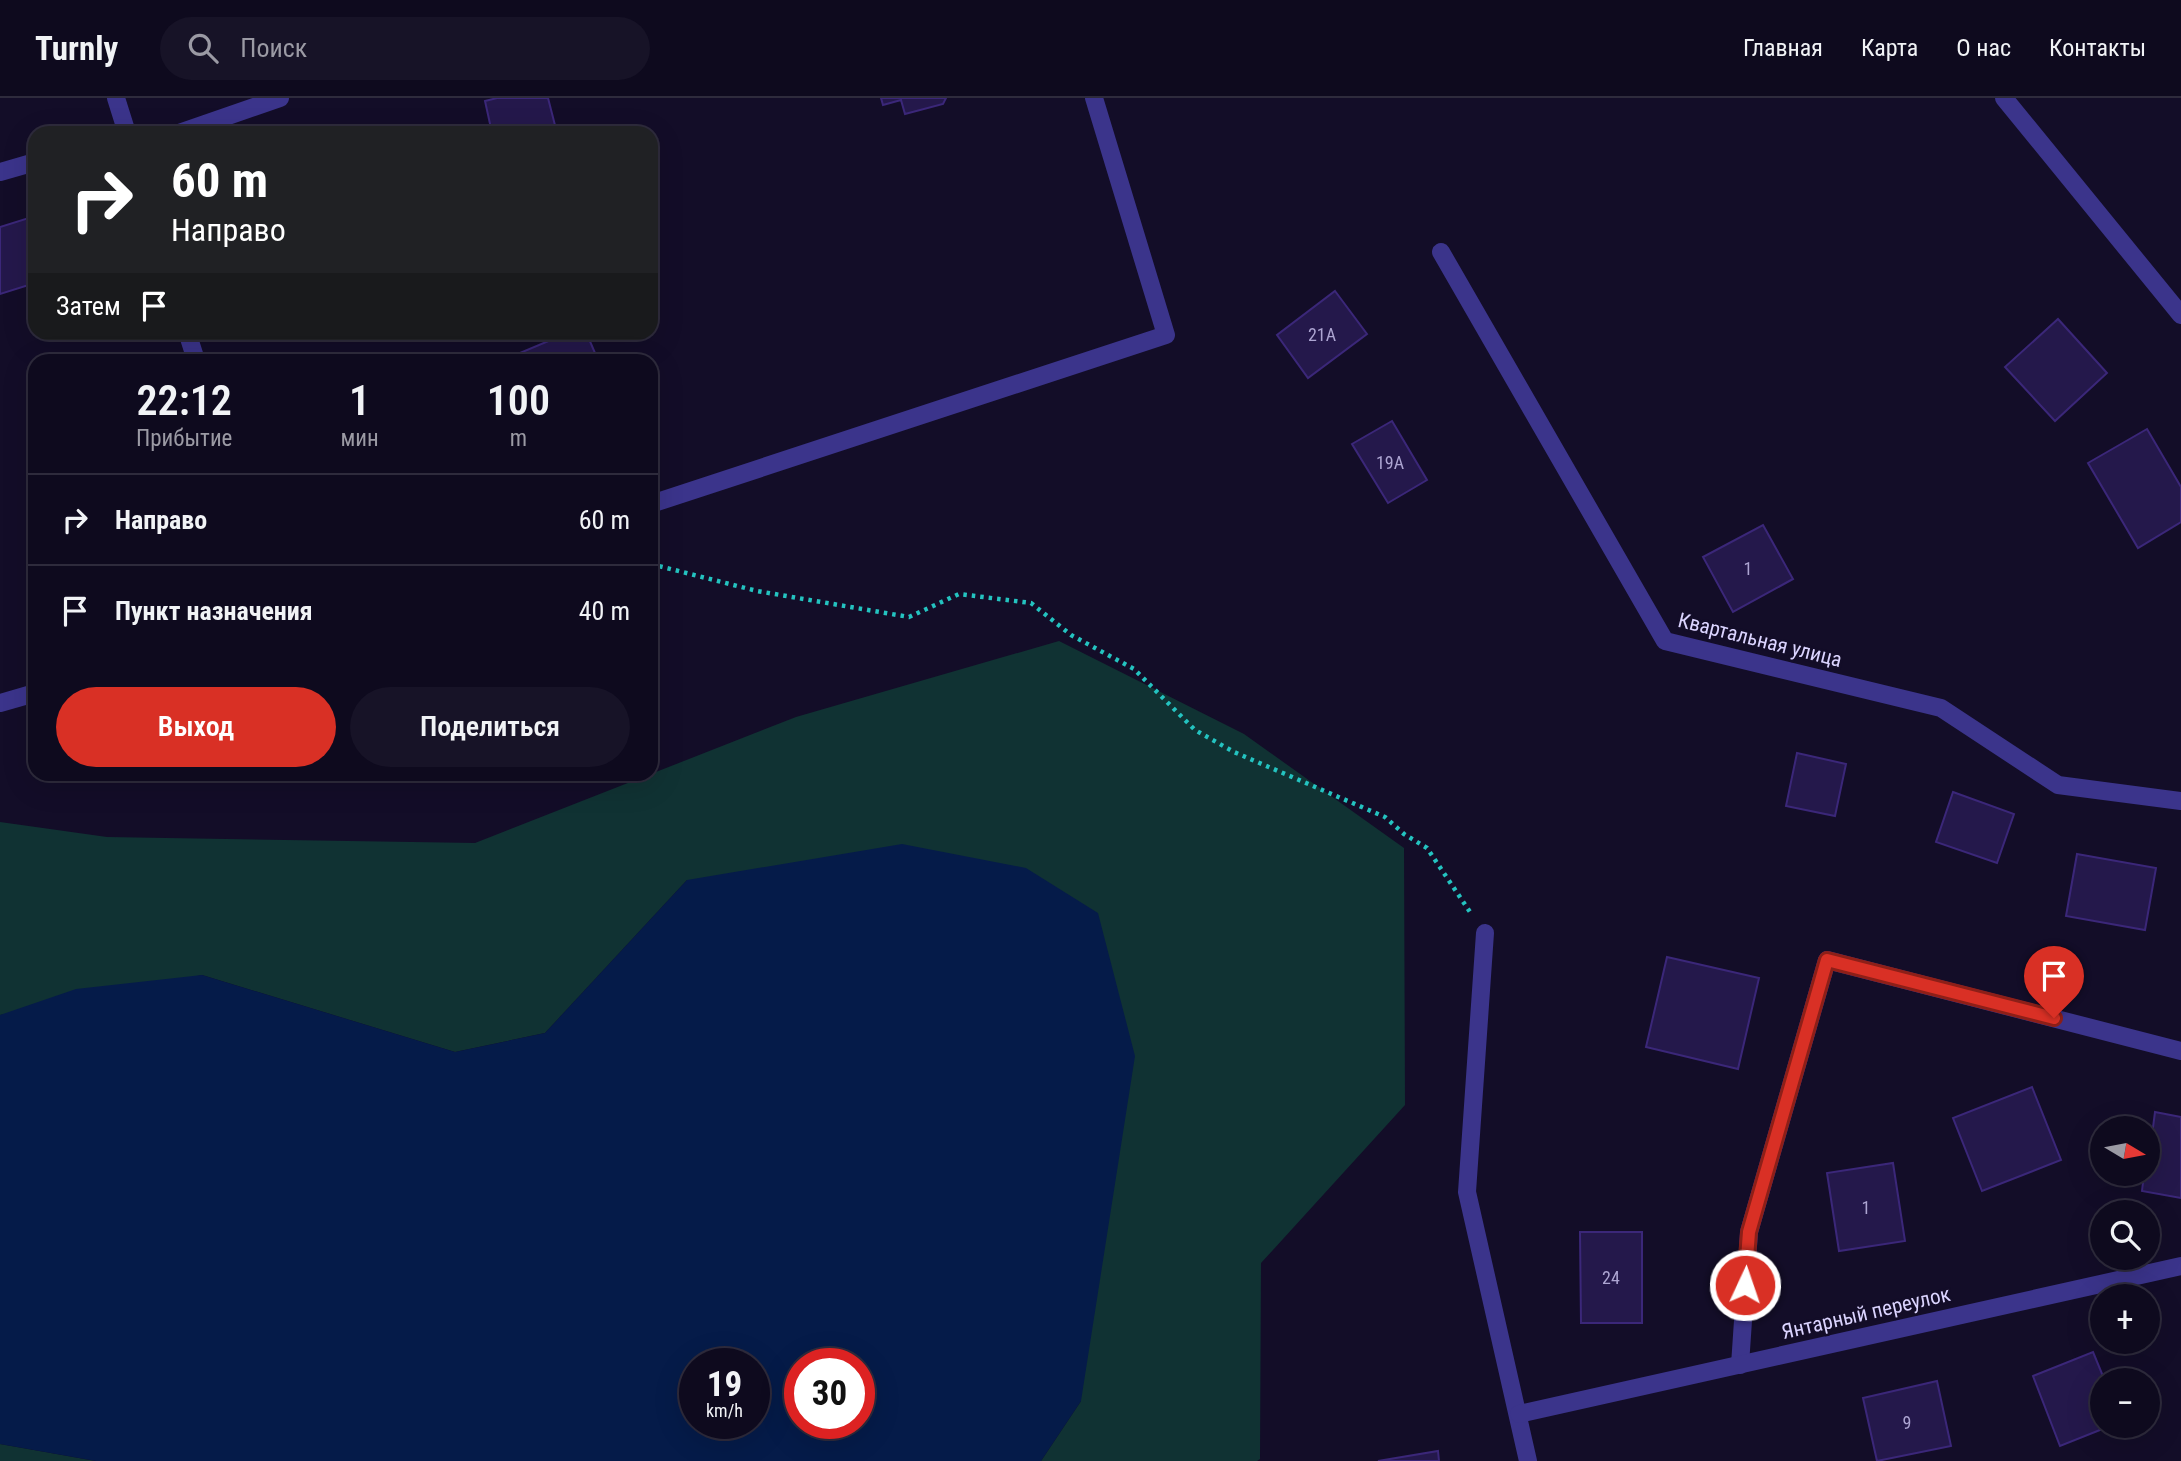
<!DOCTYPE html>
<html lang="ru">
<meta charset="utf-8">
<style>
:root{--surface:#0e0a1e;--page:#171327;--text:#f1f3f6;--muted:#9b9aa4;--line:#2e2b3c;--accent:#d93025}
body{margin:0;font-family:"Roboto Condensed",sans-serif;background:var(--page);color:var(--text);height:100vh;display:flex;flex-direction:column;font-size:26px;white-space:nowrap}
*{box-sizing:border-box;margin:0}
p{font-size:23px;color:var(--muted)}
.icon{flex:none;width:38px;height:38px;fill:none;stroke:currentColor;stroke-width:2;stroke-linecap:round;stroke-linejoin:round}
.map{position:relative;flex:1;overflow:hidden}
.drawer{position:absolute;left:28px;top:256px;width:630px;height:427px;display:flex;flex-direction:column;background:var(--surface);border-radius:21px;box-shadow:0 7px 28px #0002,0 0 0 2px var(--line)}
.drawer>*{flex:none}
.top-card{position:absolute;left:28px;top:28px;width:630px;height:214px;border-radius:21px;box-shadow:0 7px 28px #0002,0 0 0 2px var(--line);background:#202124;color:#fff;overflow:hidden}
.needle{width:46px;rotate:100deg}
.buttons{position:absolute;left:2090px;top:1018px;display:grid;gap:14px}
.buttons a{display:grid;place-items:center;width:70px;height:70px;border-radius:50%;background:var(--surface);box-shadow:0 7px 28px #0002,0 0 0 2px var(--line);font-size:35px}
.speed{position:absolute;left:679px;top:1250px;display:flex;gap:14px;font-size:35px;font-weight:700;text-align:center}
.speed>*{display:grid;place-content:center;width:91px;height:91px;border-radius:50%;background:var(--surface);box-shadow:0 7px 28px #0002,0 0 0 2px var(--line);line-height:1}
.speed small{font-size:18px;font-weight:400}
.speed .limit{border:10px solid #d22;background:#fff;color:#111}
.pin{position:absolute;display:grid;place-items:center;width:60px;height:60px;color:#fff;margin:-72px -30px;border-radius:50% 50% 50% 0;rotate:-45deg;box-shadow:0 0 7px #0007}
.pin .icon{rotate:45deg}
.me{position:absolute;width:77px;margin:-38px;rotate:3deg;stroke-linejoin:round;filter:drop-shadow(0 0 5px #0008)}
.turn{display:flex;align-items:center;gap:24px;height:147px;padding:0 28px;font-size:32px}
.turn .icon{width:91px;height:91px;stroke-width:2.5}
.turn b{display:block;font-size:49px;line-height:60px}
.then{display:flex;align-items:center;height:66px;padding:0 28px;background:#0003;gap:14px;font-size:26px}
.eta{display:flex;justify-content:space-evenly;align-items:center;height:119px;text-align:center}
.eta b{font-size:42px;font-weight:600;line-height:49px}
.primary-button{display:flex;gap:14px;margin-top:auto;padding:14px 28px}
.primary-button a{flex:1;height:80px;border-radius:42px;background:var(--accent);color:#fff;font-size:28px;font-weight:600;line-height:80px;text-align:center}
.primary-button a+a{background:var(--page);color:var(--text)}
ul{padding:0;list-style:none}
li{display:flex;align-items:center;gap:21px;height:91px;padding:0 28px;border-top:2px solid var(--line)}
li div{flex:1}
li b{display:block;font-size:26px}
li em{font-style:normal}
header{display:flex;align-items:center;gap:42px;box-sizing:border-box;height:98px;padding:0 35px;background:var(--surface);border-bottom:2px solid var(--line)}
header strong{font-size:33px}
nav{display:flex;gap:38px;margin-inline-start:auto;font-size:24px}
.search{width:490px;height:63px;background:var(--page);display:flex;align-items:center;gap:18px;box-sizing:border-box;padding:0 24px;border-radius:38px;color:var(--muted);font-size:26px}
.map>svg:first-child{display:block}
.green{fill:#103233}
.water{fill:#051b49;fill-rule:evenodd}
.building{fill:#24184b;stroke:#3b2779;stroke-width:2}
.lines{fill:none;stroke-linecap:round;stroke-linejoin:round}
.path{stroke:#24c3c0;stroke-width:4.5;stroke-dasharray:3.5 5;stroke-linecap:butt}
.street{stroke:#3b348b;stroke-width:18}
.route-casing{stroke:#8d1f18;stroke-width:18}
.route{stroke:#d93025;stroke-width:12}
.labels{text-anchor:middle;dominant-baseline:central;stroke-width:5;stroke-linejoin:round;paint-order:stroke}
.number-label{font-size:18px;fill:#ada5d2}
.street-label{font-size:21px;fill:#dbd4ff;stroke:#130d28}
</style>
<header>
<strong>Turnly</strong>
<div class="search"><svg class="icon" aria-label="search" viewBox="0 0 24 24"><circle cx="10" cy="10" r="6"/><path d="M15 15l6 6"/></svg>Поиск</div>
<nav><a>Главная</a><a>Карта</a><a>О нас</a><a>Контакты</a></nav>
</header>
<div class="map">
<svg width="2181" height="1363" viewBox="0 0 2181 1363">
<rect width="100%" height="100%" fill="#130d28"/>
<!-- green -->
<g class="green">
<polygon points="1059,543 1244,636 1404,750 1405,1007 1261,1165 1260,1361 1257,1363 1041,1363 1081,1303 687,782 545,935 455,954 202,877 0,917 0,724 107,739 475,745 796,619"/>
<polygon points="0,1346 96,1363 0,1363"/>
</g>
<!-- water -->
<path class="water" d="M902 746 1026 770 1098 815 1135 958 1081 1303 1041 1363H96L0 1346V917L76 891 202 877 455 954 545 935 687 782ZM695 1265H754V1325H695ZM859 1265V1325H800V1265Z"/>
<!-- building -->
<g class="building">
<polygon points="497,0 548,0 557,35 492,35 485,3"/>
<polygon points="881,0 946,0 943,6 905,16 901,2 883,7"/>
<polygon points="35,118 35,185 0,196 0,129"/>
<polygon points="1335,193 1367,236 1308,280 1277,237"/>
<polygon points="2058,221 2107,275 2055,323 2005,269"/>
<polygon points="570,234 586,234 598,262 517,262 515,257"/>
<polygon points="1392,323 1427,382 1388,405 1352,346"/>
<polygon points="2147,331 2181,389 2181,424 2138,450 2088,365"/>
<polygon points="1763,427 1793,481 1733,514 1703,459"/>
<polygon points="1797,655 1846,666 1835,718 1786,708"/>
<polygon points="246,676 267,676 249,683"/>
<polygon points="1953,694 2014,716 1997,765 1936,744"/>
<polygon points="2077,756 2156,770 2145,832 2066,818"/>
<polygon points="1667,859 1759,880 1738,971 1646,949"/>
<polygon points="2032,989 2061,1062 1982,1093 1953,1020"/>
<polygon points="2155,1014 2181,1019 2181,1100 2142,1093 2144,1076 2147,1076"/>
<polygon points="1893,1065 1905,1143 1839,1153 1827,1075"/>
<polygon points="1580,1134 1642,1134 1642,1225 1581,1225"/>
<polygon points="2093,1254 2105,1283 2102,1283 2102,1328 2110,1328 2060,1348 2033,1278"/>
<polygon points="1937,1283 1951,1348 1877,1363 1863,1300"/>
<polygon points="1438,1353 1439,1363 1378,1363"/>
</g>
<g class="lines">
<!-- path -->
<polyline class="path" points="651,466 757,493 909,519 959,496 1031,505 1071,537 1134,571 1195,632 1234,654 1385,719 1404,736 1427,750 1470,814"/>
<!-- street -->
<g class="street">
<polyline points="116,0 127,35"/>
<polyline points="2004,0 2181,217"/>
<polyline points="179,35 280,0"/>
<polyline points="0,74 35,64"/>
<polyline points="1441,154 1665,543 1941,610 2058,687 2181,703"/>
<polyline points="187,234 196,262"/>
<polyline points="651,406 1166,237 1094,0"/>
<polyline points="0,605 35,595"/>
<polyline points="1485,835 1467,1094 1528,1363"/>
<polyline points="1740,1267 1749,1134 1827,862 2181,953"/>
<polyline points="1519,1316 2181,1168"/>
</g>
</g>
<g class="lines">
<defs>
<polyline id="route" points="1745,1187 1749,1134 1827,862 2054,920"/>
</defs>
<!-- route casing -->
<use href="#route" class="route-casing"/>
<!-- route -->
<use href="#route" class="route"/>
</g>
<g class="labels">
<!-- number labels -->
<g class="number-label">
<text x="1322" y="236">21А</text>
<text x="1390" y="364">19А</text>
<text x="1748" y="470">1</text>
<text x="1866" y="1109">1</text>
<text x="1611" y="1179">24</text>
<text x="1907" y="1324">9</text>
</g>
<!-- street labels -->
<g class="street-label">
<text transform="translate(1760 542) rotate(14)">Квартальная улица</text>
<text transform="translate(1866 1215) rotate(-13)">Янтарный переулок</text>
</g>
</g>
</svg>
<div class="buttons">
<a><svg class="needle" viewBox="-14 -14 28 28"><path d="M0-13l5 13h-10z" fill="#e53935"/><path d="M0 13l5-13h-10z" fill="#9b9aa4"/></svg></a>
<a><svg class="icon" aria-label="search" viewBox="0 0 24 24"><circle cx="10" cy="10" r="6"/><path d="M15 15l6 6"/></svg></a>
<a>+</a>
<a>−</a>
</div>
<div class="speed"><div>19<small>km/h</small></div><div class="limit">30</div></div>
<div class="pin" style="left:2054px;top:920px;background:#d93025"><svg class="icon" aria-label="arrive" viewBox="0 0 24 24"><path d="M6 21V4h12l-3 4 3 4H6"/></svg></div>
<svg class="me" style="left:1745px;top:1187px" viewBox="-20 -20 40 40"><circle r="17" fill="#d93025" stroke="#fff" stroke-width="3"/><path d="M0-11L8 9 0 5-8 9z" fill="#fff"/></svg>
<div class="top-card">
<div class="turn"><svg class="icon" aria-label="right" viewBox="0 0 24 24"><path d="M7 20v-9h11M14 6l5 5-5 5"/></svg><div><b>60 m</b>Направо</div></div>
<div class="then">Затем<svg class="icon" aria-label="arrive" viewBox="0 0 24 24"><path d="M6 21V4h12l-3 4 3 4H6"/></svg></div>
</div>
<section class="drawer">
<div class="eta">
<div><b>22:12</b><p>Прибытие</p></div>
<div><b>1</b><p>мин</p></div>
<div><b>100</b><p>m</p></div>
</div>
<ul>
<li><svg class="icon" aria-label="right" viewBox="0 0 24 24"><path d="M7 20v-9h11M14 6l5 5-5 5"/></svg><div><b>Направо</b></div><em>60 m</em></li>
<li><svg class="icon" aria-label="arrive" viewBox="0 0 24 24"><path d="M6 21V4h12l-3 4 3 4H6"/></svg><div><b>Пункт назначения</b></div><em>40 m</em></li>
</ul>
<div class="primary-button"><a>Выход</a><a>Поделиться</a></div>
</section>
</div>
